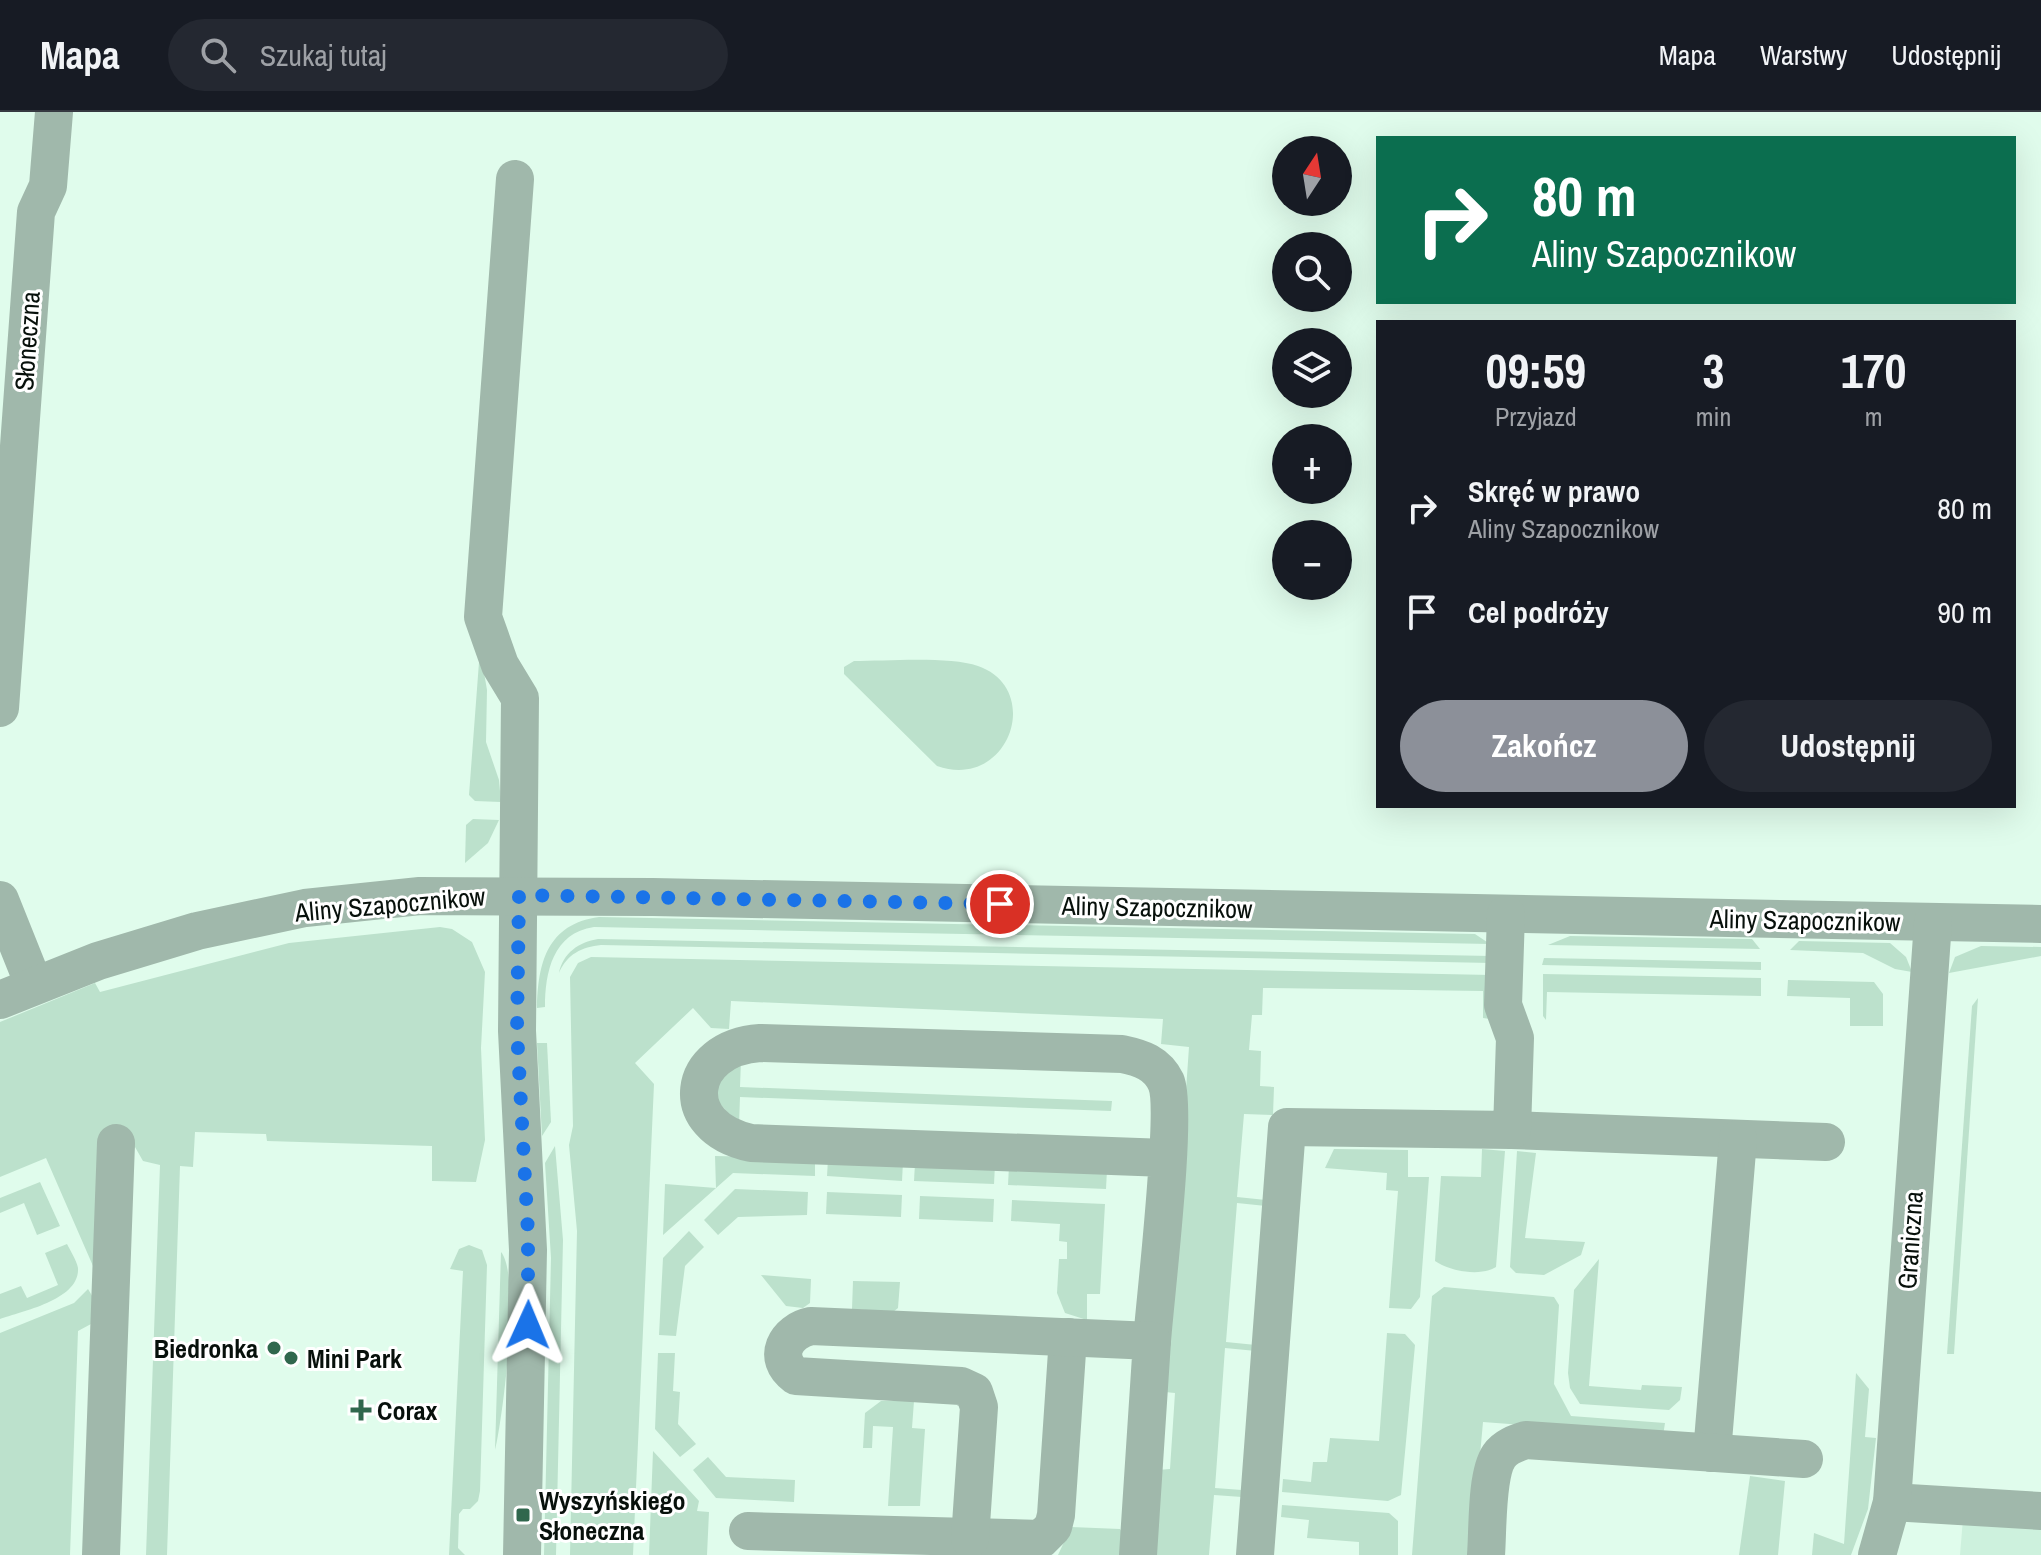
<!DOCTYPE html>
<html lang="pl">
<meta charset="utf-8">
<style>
:root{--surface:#171b24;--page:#242831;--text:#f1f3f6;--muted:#9ea1a6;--line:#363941;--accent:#8c9099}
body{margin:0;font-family:"Archivo Narrow",sans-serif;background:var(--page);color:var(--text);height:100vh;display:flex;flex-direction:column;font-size:30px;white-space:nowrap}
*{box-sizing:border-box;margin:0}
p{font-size:26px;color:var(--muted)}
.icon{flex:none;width:44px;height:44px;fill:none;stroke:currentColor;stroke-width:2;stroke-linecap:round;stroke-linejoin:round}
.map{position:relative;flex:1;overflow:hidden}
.details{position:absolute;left:1376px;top:208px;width:640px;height:488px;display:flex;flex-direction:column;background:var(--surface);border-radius:0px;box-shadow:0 8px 32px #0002}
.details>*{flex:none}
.hud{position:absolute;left:1376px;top:24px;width:640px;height:168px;border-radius:0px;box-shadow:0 8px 32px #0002;background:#0b6e4f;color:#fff;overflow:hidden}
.needle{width:52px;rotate:12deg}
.fabs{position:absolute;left:1272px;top:24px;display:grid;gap:16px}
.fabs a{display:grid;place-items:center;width:80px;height:80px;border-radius:50%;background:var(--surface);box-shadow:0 8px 32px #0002;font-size:40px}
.pin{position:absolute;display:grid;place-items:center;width:68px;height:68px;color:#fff;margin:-34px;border:4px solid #fff;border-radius:50%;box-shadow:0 2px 8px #0007}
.me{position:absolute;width:88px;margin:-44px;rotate:1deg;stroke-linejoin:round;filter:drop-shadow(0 0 6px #0008)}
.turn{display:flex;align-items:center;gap:28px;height:168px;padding:0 24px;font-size:36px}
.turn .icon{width:104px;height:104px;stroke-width:2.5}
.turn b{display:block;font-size:56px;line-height:68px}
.eta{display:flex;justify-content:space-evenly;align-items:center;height:136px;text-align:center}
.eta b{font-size:48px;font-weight:700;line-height:56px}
.button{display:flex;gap:16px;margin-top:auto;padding:16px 24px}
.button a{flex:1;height:92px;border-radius:48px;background:var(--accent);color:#fff;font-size:32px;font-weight:700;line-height:92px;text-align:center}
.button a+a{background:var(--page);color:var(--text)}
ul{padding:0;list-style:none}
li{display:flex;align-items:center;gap:24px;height:104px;padding:0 24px}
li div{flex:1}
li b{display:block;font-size:30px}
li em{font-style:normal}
header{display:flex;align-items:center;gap:48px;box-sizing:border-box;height:112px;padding:0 40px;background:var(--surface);border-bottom:2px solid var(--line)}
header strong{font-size:38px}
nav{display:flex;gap:44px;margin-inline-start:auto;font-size:28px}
.search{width:560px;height:72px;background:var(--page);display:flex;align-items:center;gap:20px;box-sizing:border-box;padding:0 28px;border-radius:44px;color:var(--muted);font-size:30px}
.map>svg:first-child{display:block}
.built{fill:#cdf1dd}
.green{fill:#bce1cc}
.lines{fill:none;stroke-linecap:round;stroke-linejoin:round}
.minor{stroke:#a0b8ab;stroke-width:38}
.route{stroke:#1a73e8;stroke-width:14;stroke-dasharray:0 25.2}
.poi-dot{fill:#30674d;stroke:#fff;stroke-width:3}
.labels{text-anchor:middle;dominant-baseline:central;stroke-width:6;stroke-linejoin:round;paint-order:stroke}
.street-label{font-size:26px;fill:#07100b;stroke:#fff}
.poi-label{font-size:26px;font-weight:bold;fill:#07100b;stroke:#fff;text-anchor:start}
</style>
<header>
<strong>Mapa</strong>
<div class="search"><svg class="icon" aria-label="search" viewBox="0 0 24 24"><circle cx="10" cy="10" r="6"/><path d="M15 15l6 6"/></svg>Szukaj tutaj</div>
<nav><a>Mapa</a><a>Warstwy</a><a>Udostępnij</a></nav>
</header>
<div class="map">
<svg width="2041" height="1443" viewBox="0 0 2041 1443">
<rect width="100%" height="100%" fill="#e0fcec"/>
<!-- built -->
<polygon class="built" points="1965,1382 2041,1386 2041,1443 1960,1443"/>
<!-- green -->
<g class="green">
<polygon points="480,537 487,578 486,630 499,668 501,690 475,689 469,683"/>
<path d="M854 549C886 549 950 544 978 554 1044 577 1009 679 937 654L844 562V555Z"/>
<polygon points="473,707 499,708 488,731 465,751 466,713"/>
<path d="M599 805 1475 822 1490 832 594 815C553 821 545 860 545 895L537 896C538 851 547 812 599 805Z"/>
<polygon points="440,815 452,817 472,830 485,860 481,936 485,1028 476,1070 432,1069 432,1034 267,1029 266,1022 195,1020 193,1055 180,1054 167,1443 146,1443 160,1053 143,1049 135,1035 93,1170 93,1154 46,1046 0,1065 0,910 95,871 100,880 289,831"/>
<polygon points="1570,824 1752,827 1760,837 1548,833"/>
<path d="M598 827 1491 844V851L601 833C582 835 567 842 559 861 563 841 579 830 598 827Z"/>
<polygon points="1799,829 1890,831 1906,845 1912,860 1895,857 1863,841 1790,838"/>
<polygon points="1981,834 2041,835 2041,844 1949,861 1955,845"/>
<polygon points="591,845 1491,863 1490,907 1483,906 1483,879 1263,876 1262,903 1252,903 1249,938 1261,939 1260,974 1274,975 1273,1003 1244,1002 1237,1085 1266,1088 1266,1094 1237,1091 1226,1230 1256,1233 1256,1239 1225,1236 1215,1376 1242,1378 1242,1385 1214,1383 1209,1443 1152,1443 1158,1358 1170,1357 1175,1281 1165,1280 1189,935 1161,932 1163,907 731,889 729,917 711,916 693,896 635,951 654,972 633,1443 570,1443 577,1119 569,1033 573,1014 570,865 578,851"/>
<polygon points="1544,846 1761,850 1761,858 1542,853"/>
<polygon points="1543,862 1761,866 1761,884 1547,880 1546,908 1543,904"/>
<polygon points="1788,868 1874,870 1883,882 1883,914 1850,914 1850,886 1787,884"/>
<polygon points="1978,886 1954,1242 1947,1242 1972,894"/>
<polygon points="537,931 547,931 551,1010 542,1024"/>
<polygon points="741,948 740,975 1112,989 1111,999 740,985 739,1013 712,983 713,973"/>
<polygon points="555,1034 563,1128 556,1443 544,1443 551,1146 545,1051"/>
<polygon points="1334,1037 1408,1038 1408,1065 1429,1065 1420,1185 1411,1197 1389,1196 1398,1079 1386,1078 1387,1061 1325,1056"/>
<path d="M1482 1037 1505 1039 1496 1155C1480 1165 1449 1159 1435 1149L1441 1064 1481 1065Z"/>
<polygon points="1517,1039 1536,1041 1525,1126 1585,1130 1581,1143 1544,1163 1516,1161 1510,1155"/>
<polygon points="715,1044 815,1046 815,1064 733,1061 663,1123 665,1072 716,1076"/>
<polygon points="828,1047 903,1050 902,1069 827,1064"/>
<polygon points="915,1051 995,1053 994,1072 914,1069"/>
<polygon points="1009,1054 1107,1058 1106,1077 1008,1073"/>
<polygon points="40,1070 60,1114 37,1123 24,1091 0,1101 0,1086"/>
<polygon points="735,1077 808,1080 807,1103 738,1105 718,1123 704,1108"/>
<polygon points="827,1080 902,1083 901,1105 826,1102"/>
<polygon points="920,1084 994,1087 993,1110 919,1107"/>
<polygon points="1012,1088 1105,1092 1100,1182 1087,1182 1087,1208 1065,1201 1057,1181 1059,1147 1067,1147 1067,1130 1059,1129 1060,1112 1011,1109"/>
<polygon points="689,1119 704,1135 685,1154 676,1224 659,1223 663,1146"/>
<path d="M67 1132C70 1138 77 1149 78 1156 80 1188 22 1199 0 1207V1182L21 1174 27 1186 58 1173 45 1141Z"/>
<polygon points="469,1133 482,1138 487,1153 480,1379 478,1389 470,1397 463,1397 459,1402 458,1436 465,1443 449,1443 463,1159 450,1157 459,1137"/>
<path d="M501 1140C521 1164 503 1304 495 1338Z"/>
<polygon points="1599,1147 1589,1274 1641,1278 1642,1273 1682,1275 1680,1288 1669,1298 1580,1292 1570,1276 1568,1261 1574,1178"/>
<polygon points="761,1163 811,1167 810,1191 803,1196 786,1194"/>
<polygon points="853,1169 900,1170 898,1196 893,1200 852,1197"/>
<polygon points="1444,1175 1554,1185 1559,1193 1554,1272 1571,1304 1665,1311 1663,1324 1483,1310 1471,1443 1412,1443 1432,1184"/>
<polygon points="88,1177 94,1187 91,1212 78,1219 70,1443 0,1443 0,1221 74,1191"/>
<polygon points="1387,1221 1405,1222 1415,1233 1401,1383 1388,1389 1282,1380 1283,1367 1311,1370 1313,1350 1327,1350 1330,1326 1379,1329"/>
<polygon points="658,1241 675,1241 673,1279 680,1280 678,1312 696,1332 680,1345 655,1317"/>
<polygon points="1856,1261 1869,1277 1865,1325 1876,1326 1868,1397 1851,1443 1812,1443 1814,1421 1844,1432"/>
<polygon points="881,1289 914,1289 912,1316 925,1317 920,1394 888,1394 893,1315 873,1314 872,1336 863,1336 865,1301"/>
<polygon points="653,1339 699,1389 697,1399 709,1400 707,1443 649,1443"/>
<polygon points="708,1345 726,1365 795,1368 794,1390 716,1386 693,1358"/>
<polygon points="1750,1364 1785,1369 1778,1443 1739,1443"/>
<polygon points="1282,1393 1389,1401 1398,1409 1398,1443 1359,1443 1359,1430 1307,1426 1309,1408 1281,1405"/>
<polygon points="1071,1415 1120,1417 1125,1424 1124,1443 1058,1443"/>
</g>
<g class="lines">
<!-- minor -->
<g class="minor">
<polyline points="515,67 483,505 500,553 520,586 517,919 528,1138 522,1443"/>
<polyline points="0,596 36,100 48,74 54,0"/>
<polyline points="0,788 34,873"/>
<polyline points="0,888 98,849 197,819 305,796 420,784 653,785 2041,812"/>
<polyline points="1512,1018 1826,1030"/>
<path d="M1152 1229C1155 1187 1178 997 1166 970 1157 951 1141 946 1122 942L760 931C686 936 675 1015 751 1031L1166 1046"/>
<polyline points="1712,1341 1738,1027"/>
<polyline points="1892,1390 2041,1399"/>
<polyline points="748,1419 1041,1427 1053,1415 1056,1403 1068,1225"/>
<path d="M970 1427 979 1295 974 1280 961 1274 796 1264C771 1246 786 1219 811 1214L1152 1229 1138 1443"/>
<polyline points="101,1443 116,1031"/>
<polyline points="1255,1443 1287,1015 1512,1018 1515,926 1503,893 1506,802"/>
<path d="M1486 1443C1488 1418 1486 1363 1499 1344 1505 1335 1516 1331 1526 1328L1804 1347"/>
<polyline points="1877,1443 1892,1390 1933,810"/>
</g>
</g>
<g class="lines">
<!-- route -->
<polyline class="route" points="528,1213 528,1121 517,919 519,783 1000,792"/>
</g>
<!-- markers -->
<g class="poi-dot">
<circle cx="274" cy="1236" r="8"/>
<circle cx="291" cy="1246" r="8"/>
<path d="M357 1286h8v8h8v8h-8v8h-8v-8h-8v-8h8z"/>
<rect x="515" y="1395" width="16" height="16" rx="4"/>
</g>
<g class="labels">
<!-- street labels -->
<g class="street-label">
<text transform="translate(27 229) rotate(-86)">Słoneczna</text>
<text transform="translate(390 792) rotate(-5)">Aliny Szapocznikow</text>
<text transform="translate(1157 795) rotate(1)">Aliny Szapocznikow</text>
<text transform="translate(1805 808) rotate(1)">Aliny Szapocznikow</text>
<text transform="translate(1910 1128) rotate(-86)">Graniczna</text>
</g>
<!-- poi labels -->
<g class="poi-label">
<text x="258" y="1236" text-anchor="end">Biedronka</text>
<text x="307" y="1246">Mini Park</text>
<text x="377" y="1298">Corax</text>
<text x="539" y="1388">Wyszyńskiego<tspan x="539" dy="30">Słoneczna</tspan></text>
</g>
</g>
</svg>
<div class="fabs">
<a><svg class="needle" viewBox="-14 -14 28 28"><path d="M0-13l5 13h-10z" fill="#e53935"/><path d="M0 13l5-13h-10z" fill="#9ea1a6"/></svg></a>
<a><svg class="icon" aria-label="search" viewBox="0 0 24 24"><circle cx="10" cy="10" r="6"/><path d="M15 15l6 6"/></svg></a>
<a><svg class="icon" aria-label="layers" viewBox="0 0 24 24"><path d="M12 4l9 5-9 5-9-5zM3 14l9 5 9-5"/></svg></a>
<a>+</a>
<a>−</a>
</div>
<div class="pin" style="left:1000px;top:792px;background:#d93025"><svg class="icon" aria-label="arrive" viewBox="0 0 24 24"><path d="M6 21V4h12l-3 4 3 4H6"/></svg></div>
<svg class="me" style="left:528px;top:1213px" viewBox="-20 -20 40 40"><path d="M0-17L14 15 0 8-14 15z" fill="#1a73e8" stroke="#fff" stroke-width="4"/></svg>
<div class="hud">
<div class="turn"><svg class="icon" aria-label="right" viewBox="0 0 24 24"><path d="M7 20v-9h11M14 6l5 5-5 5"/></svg><div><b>80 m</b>Aliny Szapocznikow</div></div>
</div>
<section class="details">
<div class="eta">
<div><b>09:59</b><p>Przyjazd</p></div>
<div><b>3</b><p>min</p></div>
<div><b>170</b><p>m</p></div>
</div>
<ul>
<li><svg class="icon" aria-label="right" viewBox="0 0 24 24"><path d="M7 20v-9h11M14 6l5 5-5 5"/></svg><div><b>Skręć w prawo</b><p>Aliny Szapocznikow</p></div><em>80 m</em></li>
<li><svg class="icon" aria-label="arrive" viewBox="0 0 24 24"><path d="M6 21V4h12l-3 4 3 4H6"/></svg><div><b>Cel podróży</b></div><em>90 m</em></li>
</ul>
<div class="button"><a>Zakończ</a><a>Udostępnij</a></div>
</section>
</div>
